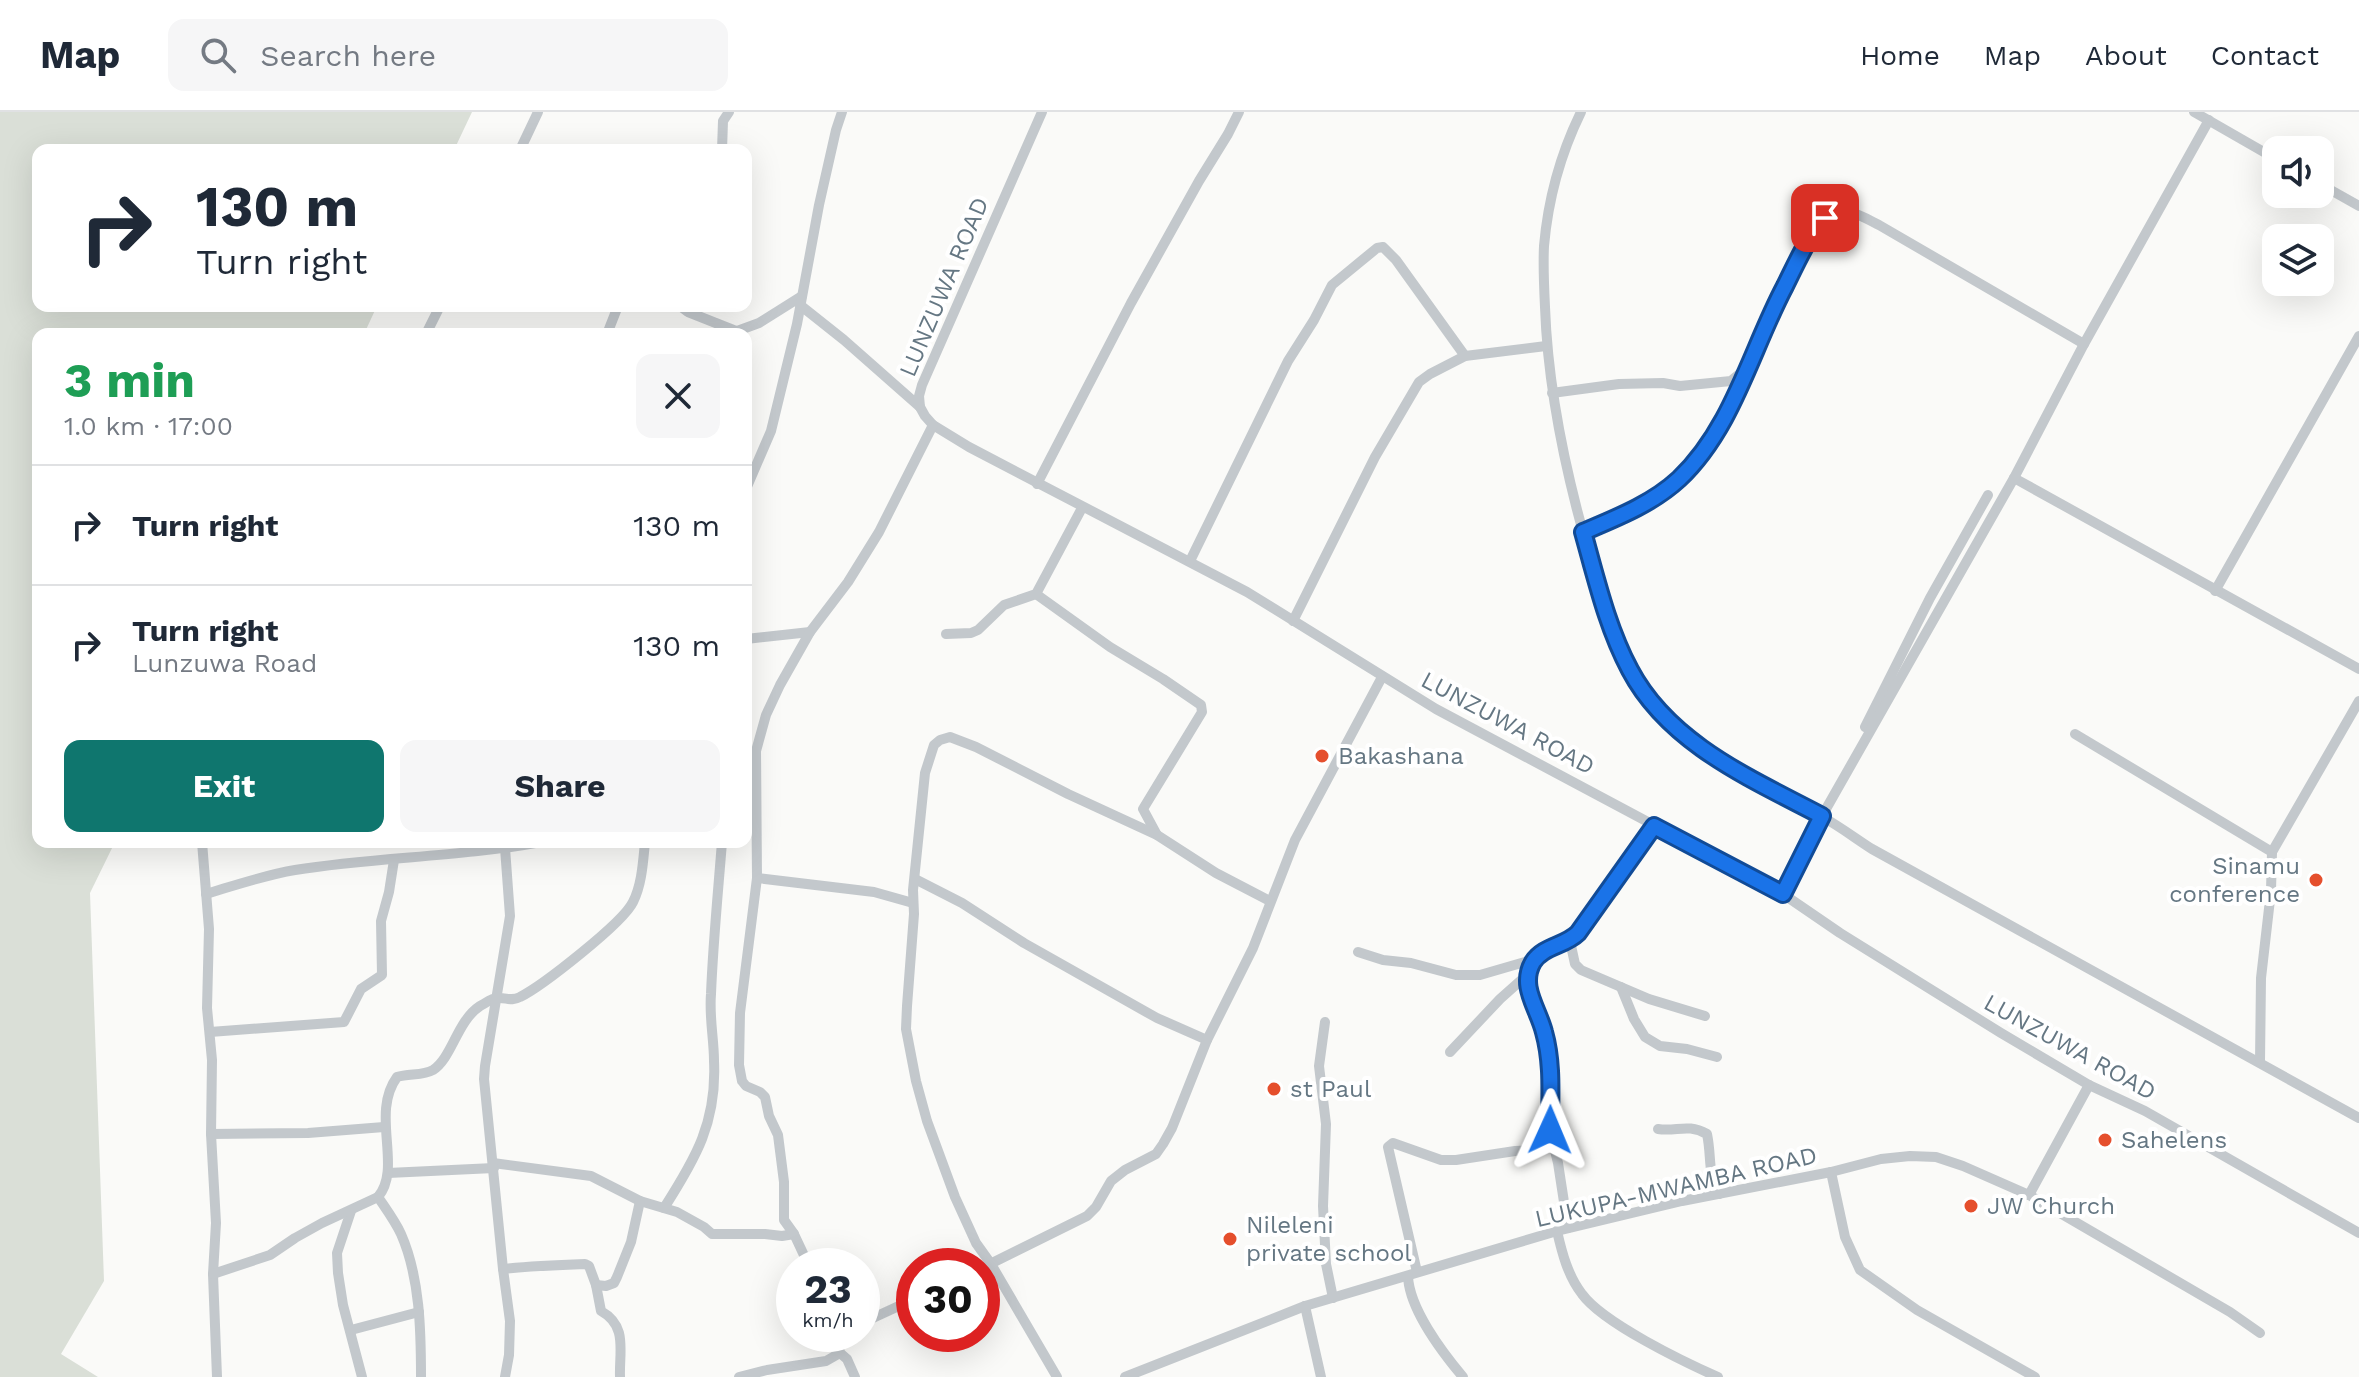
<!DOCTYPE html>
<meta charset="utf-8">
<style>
:root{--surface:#fff;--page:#f6f6f7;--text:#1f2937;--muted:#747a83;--line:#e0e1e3;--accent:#0f766e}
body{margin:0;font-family:"Work Sans",sans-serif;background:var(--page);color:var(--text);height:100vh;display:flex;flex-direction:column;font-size:30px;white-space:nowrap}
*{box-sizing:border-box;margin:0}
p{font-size:26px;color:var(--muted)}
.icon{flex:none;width:44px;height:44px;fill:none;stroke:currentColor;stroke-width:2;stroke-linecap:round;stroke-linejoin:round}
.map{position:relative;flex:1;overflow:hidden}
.side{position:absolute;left:32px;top:216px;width:720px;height:520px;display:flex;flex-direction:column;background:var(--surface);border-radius:16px;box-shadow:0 8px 32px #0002}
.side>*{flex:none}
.top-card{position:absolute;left:32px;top:32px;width:720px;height:168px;border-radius:16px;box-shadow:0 8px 32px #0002;background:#fff;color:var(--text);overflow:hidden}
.buttons{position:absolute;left:2262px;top:24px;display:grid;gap:16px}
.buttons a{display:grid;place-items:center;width:72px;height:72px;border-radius:16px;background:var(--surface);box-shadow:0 8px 32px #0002;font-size:40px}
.speed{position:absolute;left:776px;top:1136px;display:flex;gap:16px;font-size:40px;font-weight:700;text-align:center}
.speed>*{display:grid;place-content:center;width:104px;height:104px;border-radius:50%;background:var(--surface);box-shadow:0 8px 32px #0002;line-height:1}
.speed small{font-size:20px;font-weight:400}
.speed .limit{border:12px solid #d22;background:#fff;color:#111}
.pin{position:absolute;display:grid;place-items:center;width:68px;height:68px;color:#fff;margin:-34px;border-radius:16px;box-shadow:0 4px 12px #0006}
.me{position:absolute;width:88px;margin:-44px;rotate:1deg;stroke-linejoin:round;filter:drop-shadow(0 0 6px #0008)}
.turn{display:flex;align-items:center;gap:28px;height:168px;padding:0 32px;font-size:36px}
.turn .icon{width:104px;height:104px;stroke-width:2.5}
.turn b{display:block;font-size:56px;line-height:68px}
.round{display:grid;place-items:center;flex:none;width:84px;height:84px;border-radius:16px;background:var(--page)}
.summary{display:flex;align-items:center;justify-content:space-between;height:136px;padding:0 32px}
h1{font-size:48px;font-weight:700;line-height:60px;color:#1e9e55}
.button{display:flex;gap:16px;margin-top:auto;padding:16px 32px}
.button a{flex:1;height:92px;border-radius:16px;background:var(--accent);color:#fff;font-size:32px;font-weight:700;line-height:92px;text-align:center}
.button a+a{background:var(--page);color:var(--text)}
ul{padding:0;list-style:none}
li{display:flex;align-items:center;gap:24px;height:120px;padding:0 32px;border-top:2px solid var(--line)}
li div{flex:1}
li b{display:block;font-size:30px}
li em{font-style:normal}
header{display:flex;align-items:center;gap:48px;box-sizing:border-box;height:112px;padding:0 40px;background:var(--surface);border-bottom:2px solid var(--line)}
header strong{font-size:38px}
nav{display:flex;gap:44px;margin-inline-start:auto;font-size:28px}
.search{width:560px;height:72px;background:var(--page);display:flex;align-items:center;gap:20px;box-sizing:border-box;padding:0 28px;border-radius:16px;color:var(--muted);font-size:30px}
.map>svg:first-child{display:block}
.green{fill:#dadfd7}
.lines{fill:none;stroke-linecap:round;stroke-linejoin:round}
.minor{stroke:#c3c8cc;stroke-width:10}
.route-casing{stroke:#114b97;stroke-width:20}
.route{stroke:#1a73e8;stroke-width:14}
.poi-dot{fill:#e54f2d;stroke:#fff;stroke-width:3}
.labels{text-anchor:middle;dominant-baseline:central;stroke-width:8;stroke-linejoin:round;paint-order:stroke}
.street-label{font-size:24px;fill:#657783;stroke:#fff}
.poi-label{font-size:24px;fill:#657783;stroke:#fff;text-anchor:start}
</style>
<header>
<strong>Map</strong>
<div class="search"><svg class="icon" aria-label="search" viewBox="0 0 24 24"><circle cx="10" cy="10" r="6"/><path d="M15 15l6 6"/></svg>Search here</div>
<nav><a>Home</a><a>Map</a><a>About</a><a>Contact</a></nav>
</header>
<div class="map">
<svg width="2359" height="1265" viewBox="0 0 2359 1265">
<rect width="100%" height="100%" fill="#fafaf8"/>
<!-- green -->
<polygon class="green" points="0,0 472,0 454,38 38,38 38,194 377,194 364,222 38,222 38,730 115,730 90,781 104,1169 61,1242 98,1265 0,1265"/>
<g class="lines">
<!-- minor -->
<g class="minor">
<polyline points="1042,0 922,273 919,284 920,295 925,304 933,313 969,335 1247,480 1436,597 1783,782 1840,821 2001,921 2089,973 2145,999 2359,1121"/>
<path d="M1581 0C1561 41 1548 88 1544 134 1543 154 1544 175 1545 195 1548 280 1566 363 1590 445 1605 498 1620 557 1659 599 1705 647 1765 670 1821 704 1839 714 1855 726 1872 737L2359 1006"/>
<polyline points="2194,0 2276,47"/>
<polyline points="520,38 538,0"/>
<polyline points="722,38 723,9 729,0"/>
<polyline points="2320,72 2359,94"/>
<polyline points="800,193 844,228 920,295"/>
<polyline points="680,194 688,200 736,219"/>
<polyline points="426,222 440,194"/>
<polyline points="607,222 618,194"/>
<polyline points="729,222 759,211 802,184"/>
<polyline points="1552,281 1619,272 1663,271 1680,274 1731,269 1747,256"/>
<polyline points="2014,366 2359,557"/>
<polyline points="1037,372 1131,191 1199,69 1228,22 1239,0"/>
<polyline points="746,377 771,319 797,212 819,93 836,18 842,0"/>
<path d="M1583 420C1638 397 1668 381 1707 335 1741 294 1795 115 1834 102 1851 96 1865 106 1879 113L2084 232"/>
<polyline points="1190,449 1288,249 1314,208 1332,173 1377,136 1383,135 1396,148 1465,244"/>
<polyline points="2215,479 2359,224"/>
<polyline points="1036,482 1110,535 1163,567 1201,593 1202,600 1143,697 1157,723"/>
<polyline points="1293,509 1375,345 1419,270 1430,262 1465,244 1546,234"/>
<polyline points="946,522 971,521 978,518 1004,493 1036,482 1082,396"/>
<polyline points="746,527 810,520"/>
<polyline points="1865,615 1930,486 1988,383"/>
<polyline points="2075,622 2272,740 2271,779 2261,866 2260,950"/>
<polyline points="746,658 755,641"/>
<polyline points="1822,704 2014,366 2084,232 2209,8"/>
<polyline points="202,730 209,817 207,896 212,948 211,1022 216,1111 213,1162 217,1265"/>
<polyline points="2272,740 2359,589"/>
<polyline points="757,766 874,780 913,791"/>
<polyline points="915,767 962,791 1024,831 1157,906 1207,928"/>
<path d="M206 782C236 773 265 763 295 758 377 745 460 745 541 730"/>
<polyline points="1783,782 1824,698"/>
<polyline points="1570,829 1575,852 1581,858 1649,887 1705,904"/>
<polyline points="1358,840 1383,848 1411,851 1456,863 1480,863 1535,847"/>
<polyline points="1621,875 1634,907 1645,925 1660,934 1687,937 1717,945"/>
<polyline points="1325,910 1319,954 1326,1012 1323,1094 1326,1152 1333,1186"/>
<polyline points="210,920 344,910 361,877 382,863 381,809 389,780 394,748"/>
<polyline points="1450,940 1500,887 1527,863"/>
<path d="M1658 1017C1677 1020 1687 1011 1707 1022 1712 1046 1707 1060 1719 1082"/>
<polyline points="1550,1018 1558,1051 1568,1116"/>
<polyline points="211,1022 308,1021 384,1015"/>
<polyline points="493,1051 591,1064 640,1089 677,1100 704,1115 712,1122 765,1122 782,1124 794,1122"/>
<polyline points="1831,1060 1845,1125 1860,1158 1917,1198 2035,1265"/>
<polyline points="388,1061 494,1056"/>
<polyline points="2029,1083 2089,973"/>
<path d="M378 1085C386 1097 395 1109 401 1122 420 1165 421 1219 421 1265"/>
<path d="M664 1096C696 1046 717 1010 714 949 714 927 709 905 711 882 713 831 718 781 722 730"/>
<polyline points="351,1099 337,1141 338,1161 343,1193 362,1265"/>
<path d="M1557 1119C1562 1141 1568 1164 1582 1182 1603 1211 1684 1250 1718 1265"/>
<polyline points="809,1154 794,1122 784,1108 784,1070 778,1023 769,1004 765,985 760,980 746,974 742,969 739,953 740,901 757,766 756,639 766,603 780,573 810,520 848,470 879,420 933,313"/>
<polyline points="982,1156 1087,1104 1096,1095 1111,1069 1125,1058 1156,1042 1163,1032 1172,1016 1207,928 1253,836 1295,728 1382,565"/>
<path d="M503 1157C530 1154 557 1153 585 1152L589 1154 596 1173 601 1199C628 1214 619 1239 620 1265"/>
<polyline points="1417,1160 1388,1035 1393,1031 1441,1048 1456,1048 1515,1039 1536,1038 1550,1018 1550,946 1544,918 1528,875 1527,863 1535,847 1547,837 1563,832 1578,821 1654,714"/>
<path d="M213 1162 270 1143 295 1126 322 1111 378 1085C403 1055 370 1002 397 965 408 961 423 964 433 958 452 946 457 909 480 894 484 892 492 886 497 886 506 885 511 890 520 885 542 874 623 811 633 790 642 772 643 750 645 730"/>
<path d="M1408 1164C1409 1196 1442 1240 1463 1265"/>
<polyline points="596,1173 606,1174 614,1171 617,1165 631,1130 640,1089"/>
<polyline points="1305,1194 1321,1265"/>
<polyline points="862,1211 914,1187"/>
<polyline points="351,1218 419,1200"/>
<polyline points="836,1222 840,1241 847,1247 855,1265"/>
<polyline points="505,1265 509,1243 510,1209 503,1157 484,967 485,954 510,804 505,736"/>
<polyline points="739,1265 767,1258 826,1249 840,1241"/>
<polyline points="1057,1265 991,1152 976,1131 955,1085 927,1009 916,969 906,917 907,894 914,802 913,778 925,661 934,633 940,628 950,625 976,635 1068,682 1157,723 1216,761 1270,789"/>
<polyline points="1125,1265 1305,1194 1557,1119 1682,1089 1831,1060 1881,1047 1910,1044 1936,1045 1963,1054 2029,1083 2230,1200 2260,1221"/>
</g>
</g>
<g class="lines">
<defs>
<path id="route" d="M1550 1018C1550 985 1553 952 1544 920 1538 896 1519 874 1533 850 1543 834 1565 834 1578 821L1654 714 1783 782 1822 704C1752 667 1669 632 1630 558 1607 515 1596 466 1583 420 1616 406 1652 392 1679 367 1733 316 1751 238 1785 174 1797 150 1807 126 1825 106"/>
</defs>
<!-- route casing -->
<use href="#route" class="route-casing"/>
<!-- route -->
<use href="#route" class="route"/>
</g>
<!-- markers -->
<g class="poi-dot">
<circle cx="1322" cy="644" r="8"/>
<circle cx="2316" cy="768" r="8"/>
<circle cx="1274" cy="977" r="8"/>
<circle cx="2105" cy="1028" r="8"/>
<circle cx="1971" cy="1094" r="8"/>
<circle cx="1230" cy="1127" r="8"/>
</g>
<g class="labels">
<!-- street labels -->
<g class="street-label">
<text transform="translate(944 175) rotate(-67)">LUNZUWA ROAD</text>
<text transform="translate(1508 611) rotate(28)">LUNZUWA ROAD</text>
<text transform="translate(2070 935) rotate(29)">LUNZUWA ROAD</text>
<text transform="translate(1676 1075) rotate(-13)">LUKUPA-MWAMBA ROAD</text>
</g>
<!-- poi labels -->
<g class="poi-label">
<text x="1338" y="644">Bakashana</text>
<text x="2300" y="754" text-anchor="end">Sinamu<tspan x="2300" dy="28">conference</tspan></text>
<text x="1290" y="977">st Paul</text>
<text x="2121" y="1028">Sahelens</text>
<text x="1987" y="1094">JW Church</text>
<text x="1246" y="1113">Nileleni<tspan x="1246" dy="28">private school</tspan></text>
</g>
</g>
</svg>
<div class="buttons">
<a><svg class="icon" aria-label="sound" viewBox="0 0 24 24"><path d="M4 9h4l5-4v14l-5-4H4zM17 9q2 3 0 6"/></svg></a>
<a><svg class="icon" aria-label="layers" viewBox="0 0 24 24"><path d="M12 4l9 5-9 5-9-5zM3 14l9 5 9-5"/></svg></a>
</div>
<div class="speed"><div>23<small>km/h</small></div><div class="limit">30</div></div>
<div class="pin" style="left:1825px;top:106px;background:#d93025"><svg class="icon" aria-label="arrive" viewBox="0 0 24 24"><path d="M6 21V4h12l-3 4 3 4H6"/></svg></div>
<svg class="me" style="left:1550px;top:1018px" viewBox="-20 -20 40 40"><path d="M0-17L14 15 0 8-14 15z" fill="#1a73e8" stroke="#fff" stroke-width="4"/></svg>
<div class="top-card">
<div class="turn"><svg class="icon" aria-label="right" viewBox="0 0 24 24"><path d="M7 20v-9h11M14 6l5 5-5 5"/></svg><div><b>130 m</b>Turn right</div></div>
</div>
<section class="side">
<div class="summary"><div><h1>3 min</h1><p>1.0 km · 17:00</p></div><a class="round"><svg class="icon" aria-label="close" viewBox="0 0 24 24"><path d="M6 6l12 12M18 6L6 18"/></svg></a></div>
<ul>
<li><svg class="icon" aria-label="right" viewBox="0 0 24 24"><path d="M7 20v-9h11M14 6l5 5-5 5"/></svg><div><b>Turn right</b></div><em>130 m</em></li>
<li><svg class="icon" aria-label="right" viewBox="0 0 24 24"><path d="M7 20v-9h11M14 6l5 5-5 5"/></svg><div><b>Turn right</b><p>Lunzuwa Road</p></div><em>130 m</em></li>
</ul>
<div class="button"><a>Exit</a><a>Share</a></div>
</section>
</div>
